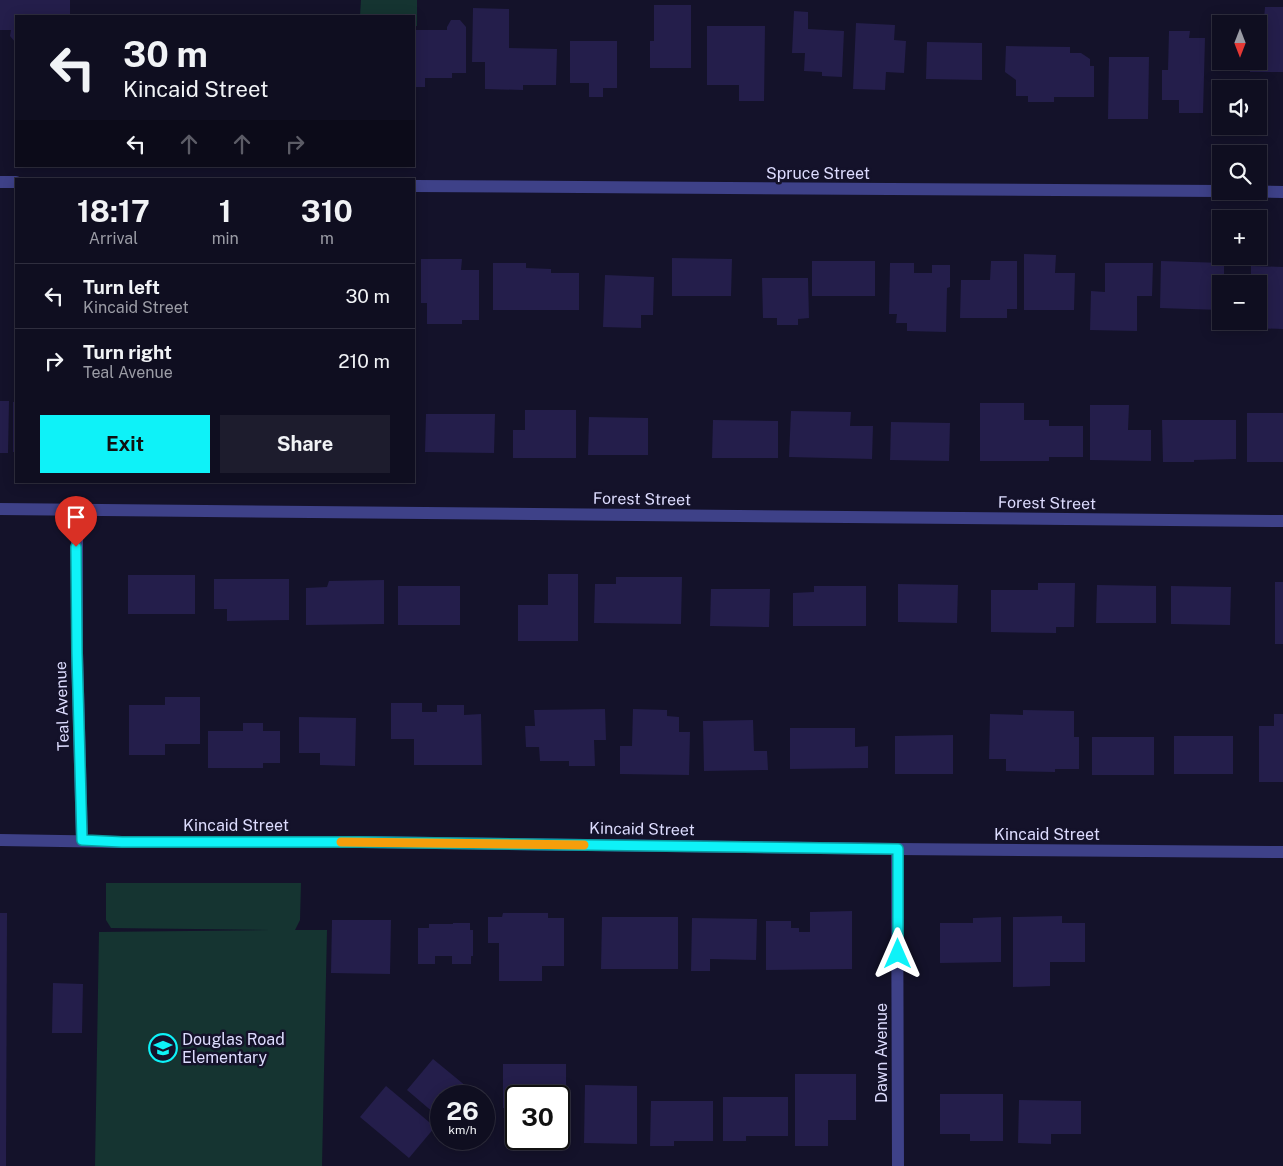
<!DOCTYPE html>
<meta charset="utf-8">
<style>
:root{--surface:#0f0e20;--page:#1d1c2d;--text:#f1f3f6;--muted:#9b9ca5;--line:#2f2e3e;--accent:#0ef2f8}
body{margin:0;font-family:"Public Sans",sans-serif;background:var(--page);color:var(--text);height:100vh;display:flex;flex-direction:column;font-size:19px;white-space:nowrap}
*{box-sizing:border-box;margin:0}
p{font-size:16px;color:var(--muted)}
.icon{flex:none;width:28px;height:28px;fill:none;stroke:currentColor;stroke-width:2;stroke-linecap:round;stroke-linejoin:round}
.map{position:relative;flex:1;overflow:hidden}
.sheet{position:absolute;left:15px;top:178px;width:400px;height:305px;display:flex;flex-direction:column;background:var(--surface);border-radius:0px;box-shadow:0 2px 12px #0003,0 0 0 1px var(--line)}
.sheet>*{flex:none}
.banner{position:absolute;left:15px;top:15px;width:400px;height:152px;border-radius:0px;box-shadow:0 2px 12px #0003,0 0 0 1px var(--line);background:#0f0e20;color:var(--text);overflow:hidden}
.needle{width:32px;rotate:180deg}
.controls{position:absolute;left:1212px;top:15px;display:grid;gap:10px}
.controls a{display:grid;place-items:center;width:55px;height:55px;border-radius:0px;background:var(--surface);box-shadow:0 2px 12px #0003,0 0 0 1px var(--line);font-size:25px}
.speed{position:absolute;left:430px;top:1085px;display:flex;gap:10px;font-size:25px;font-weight:700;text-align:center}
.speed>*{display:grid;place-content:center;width:65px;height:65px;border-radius:50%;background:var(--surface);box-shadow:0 2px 12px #0003,0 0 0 1px var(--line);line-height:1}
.speed small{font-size:12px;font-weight:400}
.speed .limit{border:2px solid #111;border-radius:8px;background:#fff;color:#111}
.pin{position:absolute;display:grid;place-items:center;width:42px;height:42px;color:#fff;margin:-51px -21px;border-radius:50% 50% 50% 0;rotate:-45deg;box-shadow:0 0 5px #0007}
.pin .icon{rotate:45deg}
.me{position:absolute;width:55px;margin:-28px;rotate:0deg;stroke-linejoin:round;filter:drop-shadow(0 0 4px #0008)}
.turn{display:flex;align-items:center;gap:18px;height:105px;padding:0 25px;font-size:22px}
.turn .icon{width:65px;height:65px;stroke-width:2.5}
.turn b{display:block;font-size:35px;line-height:42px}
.lanes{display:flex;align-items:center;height:48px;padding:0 25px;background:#0003;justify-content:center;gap:25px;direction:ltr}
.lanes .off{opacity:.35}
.eta{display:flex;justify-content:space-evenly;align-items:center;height:85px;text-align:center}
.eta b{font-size:30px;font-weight:700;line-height:35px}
.button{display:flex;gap:10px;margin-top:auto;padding:10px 25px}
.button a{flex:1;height:58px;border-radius:0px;background:var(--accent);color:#111;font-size:20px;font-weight:700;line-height:58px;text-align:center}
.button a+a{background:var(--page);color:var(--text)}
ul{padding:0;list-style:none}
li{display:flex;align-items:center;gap:15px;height:65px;padding:0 25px;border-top:1px solid var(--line)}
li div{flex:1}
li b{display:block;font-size:19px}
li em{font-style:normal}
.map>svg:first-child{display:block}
.green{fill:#153431}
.building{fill:#241e4b}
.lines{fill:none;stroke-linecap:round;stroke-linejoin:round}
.minor{stroke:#3e4188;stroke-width:12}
.route-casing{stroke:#099da1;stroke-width:12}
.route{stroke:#0ef2f8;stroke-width:9}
.slow{stroke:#f59e0b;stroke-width:9}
.labels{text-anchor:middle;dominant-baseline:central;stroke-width:5;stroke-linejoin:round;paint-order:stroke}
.street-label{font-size:16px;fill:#dddcfe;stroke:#14122a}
.poi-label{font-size:16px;fill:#dddcfe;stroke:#14122a;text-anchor:start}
</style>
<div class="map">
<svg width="1283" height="1166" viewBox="0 0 1283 1166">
<rect width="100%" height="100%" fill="#14122a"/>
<!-- green -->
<g class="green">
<polygon points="361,0 417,0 417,26 414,26 414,16 360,16"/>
<polygon points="106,883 301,883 300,920 295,930 327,930 322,1166 95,1166 99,932 270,930 111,928 106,920"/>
</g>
<!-- building -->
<g class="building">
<polygon points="0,0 70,0 70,16 16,16 16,43 10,36 11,30 0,30"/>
<polygon points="654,5 691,5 691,68 650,68 650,41 654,41"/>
<polygon points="1265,7 1283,7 1283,72 1250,72 1250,64 1222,64 1222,61 1259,61 1259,24 1247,24 1247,20 1264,20"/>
<polygon points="473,8 509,9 509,48 557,49 556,85 523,85 523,90 485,89 485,62 472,62"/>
<polygon points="794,11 808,12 808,29 844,31 842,77 822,76 822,72 804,71 805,53 792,53"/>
<polygon points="451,20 460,20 466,27 466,73 452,73 452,78 425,78 425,87 414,87 414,30 447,30 447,27"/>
<polygon points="856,23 895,25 894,40 906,41 904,73 886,72 885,90 853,89"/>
<polygon points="707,26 765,26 764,101 739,101 739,85 707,85"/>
<polygon points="1169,31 1190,31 1189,38 1205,38 1203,113 1179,113 1179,100 1162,100 1162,70 1168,70"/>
<polygon points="570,41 617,41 617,88 603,88 603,97 589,97 589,83 570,83"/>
<polygon points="927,42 982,43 982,80 926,79"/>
<polygon points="1006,46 1070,47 1070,53 1081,53 1090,59 1090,66 1094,66 1094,97 1054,97 1054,102 1028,102 1028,96 1016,96 1016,80 1005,72"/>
<polygon points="1109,57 1149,57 1148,119 1108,119"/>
<polygon points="1024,254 1056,255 1055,273 1075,273 1074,310 1024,310"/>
<polygon points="672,258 732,259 731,296 672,296"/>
<polygon points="421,259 462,259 461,270 479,270 479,320 462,320 462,324 427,324 427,303 421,303"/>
<rect x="812" y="261" width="63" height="35"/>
<polygon points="991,261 1017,261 1017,309 1007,309 1007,318 960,318 961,280 990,280"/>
<polygon points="1161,261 1224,263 1224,284 1221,284 1221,310 1160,308"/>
<polygon points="493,263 526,263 526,268 551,269 551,273 579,273 579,310 493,310"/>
<polygon points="890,263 914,263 914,273 932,273 932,265 950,265 950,287 947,288 946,332 907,331 907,323 896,323 897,314 889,314"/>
<polygon points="1105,263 1153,263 1152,296 1137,296 1137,331 1090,330 1091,291 1105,292"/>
<polygon points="1251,266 1283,267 1283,329 1250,328 1250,321 1259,321 1259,284 1251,284"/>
<polygon points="605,275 654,277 653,315 641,315 641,328 603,327"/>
<polygon points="762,278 808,278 809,318 798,319 798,325 777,325 777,318 763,318"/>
<polygon points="0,401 9,401 8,453 0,453"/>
<rect x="13" y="402" width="3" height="50"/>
<polygon points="980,403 1024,403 1024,420 1049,420 1049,426 1083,426 1083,457 1049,457 1049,461 980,461"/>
<polygon points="1090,405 1129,405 1128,430 1151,430 1151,461 1090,460"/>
<polygon points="525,410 576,410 576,458 513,458 513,430 525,430"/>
<polygon points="791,411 851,412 850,426 873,426 872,459 789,457"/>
<rect x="1247" y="413" width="36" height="49"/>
<polygon points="426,414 495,414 494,453 425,452"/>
<polygon points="589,417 648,418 648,455 588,455"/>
<polygon points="713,420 778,421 778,458 712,458"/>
<polygon points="1162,420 1236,420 1236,459 1194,460 1194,462 1163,462"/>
<polygon points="891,422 950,423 949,461 890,460"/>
<polygon points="548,574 578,574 578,641 518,641 518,605 548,605"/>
<rect x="128" y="575" width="67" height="39"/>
<polygon points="616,577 682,577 681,624 594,623 595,584 616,584"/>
<polygon points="214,579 289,579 289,620 227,621 227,609 214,609"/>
<polygon points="384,580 384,624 306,625 306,588 327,587 329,581"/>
<rect x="1275" y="582" width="8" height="62"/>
<polygon points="1038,583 1075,583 1074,627 1056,627 1056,633 991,632 991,590 1038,590"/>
<polygon points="898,584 958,585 957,623 898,622"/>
<polygon points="1097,585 1156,586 1156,623 1096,623"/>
<rect x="398" y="586" width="62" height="39"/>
<polygon points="814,586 866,586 866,626 793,626 793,593 814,592"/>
<polygon points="1171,586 1231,587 1230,625 1171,624"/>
<polygon points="711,589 770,589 769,627 710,626"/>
<polygon points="165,697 200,697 200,744 165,744 165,755 129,755 129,705 165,705"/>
<polygon points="391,703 422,703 422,712 437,712 437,705 464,705 464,715 481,714 482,765 414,765 414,739 391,739"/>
<polygon points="605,709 606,740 594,740 595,766 569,766 569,761 540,761 539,747 526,747 525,726 535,726 534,710"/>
<polygon points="633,709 667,710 667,716 679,717 679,732 690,732 689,775 620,774 620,746 632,746"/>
<polygon points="1023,710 1074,711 1074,737 1079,737 1079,769 1055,769 1055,772 1006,771 1006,759 989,759 990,714 1023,715"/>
<polygon points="1274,714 1283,714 1283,782 1259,782 1259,726 1274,726"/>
<polygon points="299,717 356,718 355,766 320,765 320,753 299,753"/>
<polygon points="753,720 754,751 767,751 768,770 704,771 703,721"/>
<polygon points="243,723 263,723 263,731 280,731 280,763 263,763 263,768 208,768 208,731 243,731"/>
<polygon points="790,728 855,728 855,747 868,746 868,768 790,769"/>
<polygon points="953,735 953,774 895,774 895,736"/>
<rect x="1174" y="736" width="59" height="38"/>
<rect x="1092" y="737" width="62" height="38"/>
<polygon points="852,911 852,969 766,970 766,921 791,921 791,928 799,928 799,932 810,932 810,912"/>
<polygon points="0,913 7,913 6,1166 0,1166"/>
<polygon points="503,913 548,913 548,918 564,918 564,966 542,966 542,981 499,981 499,943 488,943 488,917 502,917"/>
<polygon points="1062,916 1062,923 1085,923 1085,962 1050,962 1050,986 1013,987 1013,917"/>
<polygon points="602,917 678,917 678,969 601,969"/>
<polygon points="1001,917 1001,962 940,963 940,923 973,923 973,918"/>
<polygon points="692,918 757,919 756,960 710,959 710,971 691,971"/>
<polygon points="332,920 391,920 390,974 331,973"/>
<polygon points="453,923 470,923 470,930 473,930 473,956 471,956 471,964 452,964 452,956 435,956 435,964 418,964 418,928 429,928 429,924 453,924"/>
<polygon points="53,983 83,984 82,1033 52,1033"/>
<polygon points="433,1059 478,1096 441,1096 441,1119 407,1090"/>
<polygon points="503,1064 566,1064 566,1108 559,1108 559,1096 516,1096 516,1108 503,1108"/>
<polygon points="795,1074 856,1074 856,1120 828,1120 828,1146 795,1146"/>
<polygon points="585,1085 637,1086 637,1144 584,1143"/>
<polygon points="386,1086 435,1127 409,1158 360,1117"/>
<polygon points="940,1094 1003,1094 1003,1141 970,1141 970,1134 940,1134"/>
<polygon points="723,1097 788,1097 788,1136 746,1136 746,1141 723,1141"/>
<polygon points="1019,1100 1081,1101 1081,1134 1051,1134 1051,1144 1018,1143"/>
<polygon points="651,1101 713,1101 713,1141 674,1141 674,1146 650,1146"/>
</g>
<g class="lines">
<!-- minor -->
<g class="minor">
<polyline points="0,182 16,182"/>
<polyline points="414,186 1221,191"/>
<polyline points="1224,191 1283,192"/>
<polyline points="0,509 1283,521"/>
<polyline points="77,510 77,653 82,840"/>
<polyline points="0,840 122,842 360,842 897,849 1283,852"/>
<polyline points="897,849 898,1166"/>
</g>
</g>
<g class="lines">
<defs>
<polyline id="route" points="76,547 77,653 82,840 122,842 360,842 898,849 898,954"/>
</defs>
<!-- route casing -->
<use href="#route" class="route-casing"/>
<!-- route -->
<use href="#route" class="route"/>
<!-- slow -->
<polyline class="slow" points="341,842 584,845"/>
</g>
<!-- icons -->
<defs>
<symbol id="school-ring" viewBox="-11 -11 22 22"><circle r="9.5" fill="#14122a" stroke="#0ef2f8" stroke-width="1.5"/><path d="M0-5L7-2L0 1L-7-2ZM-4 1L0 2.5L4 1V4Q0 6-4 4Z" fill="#0ef2f8"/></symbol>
</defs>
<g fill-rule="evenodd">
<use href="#school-ring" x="147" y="1032" width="32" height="32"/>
</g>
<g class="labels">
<!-- street labels -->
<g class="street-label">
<text x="818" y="173">Spruce Street</text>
<text transform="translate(642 499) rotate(1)">Forest Street</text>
<text transform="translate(1047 503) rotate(1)">Forest Street</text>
<text transform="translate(62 706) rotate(-92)">Teal Avenue</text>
<text x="236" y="825">Kincaid Street</text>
<text transform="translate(642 829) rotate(1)">Kincaid Street</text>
<text x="1047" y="834">Kincaid Street</text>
<text transform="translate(881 1053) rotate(-90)">Dawn Avenue</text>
</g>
<!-- poi labels -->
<g class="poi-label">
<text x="182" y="1039">Douglas Road<tspan x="182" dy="18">Elementary</tspan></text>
</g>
</g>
</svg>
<div class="controls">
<a><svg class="needle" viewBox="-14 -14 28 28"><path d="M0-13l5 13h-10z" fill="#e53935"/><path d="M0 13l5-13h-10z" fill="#9b9ca5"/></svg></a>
<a><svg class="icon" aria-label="sound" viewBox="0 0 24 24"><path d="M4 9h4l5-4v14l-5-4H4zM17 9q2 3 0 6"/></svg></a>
<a><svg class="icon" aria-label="search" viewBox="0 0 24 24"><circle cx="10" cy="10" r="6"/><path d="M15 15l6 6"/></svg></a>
<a>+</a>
<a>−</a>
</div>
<div class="speed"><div>26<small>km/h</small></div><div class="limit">30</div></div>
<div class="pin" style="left:76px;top:547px;background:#d93025"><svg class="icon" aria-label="arrive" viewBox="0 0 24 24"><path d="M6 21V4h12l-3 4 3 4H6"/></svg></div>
<svg class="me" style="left:898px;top:954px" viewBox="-20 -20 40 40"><path d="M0-17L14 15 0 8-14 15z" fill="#0ef2f8" stroke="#fff" stroke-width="4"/></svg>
<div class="banner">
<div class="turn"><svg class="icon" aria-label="left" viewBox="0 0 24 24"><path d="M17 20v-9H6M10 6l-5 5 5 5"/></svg><div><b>30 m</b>Kincaid Street</div></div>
<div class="lanes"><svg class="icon" aria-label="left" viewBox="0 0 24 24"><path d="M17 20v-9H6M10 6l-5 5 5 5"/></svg><svg class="icon off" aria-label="ahead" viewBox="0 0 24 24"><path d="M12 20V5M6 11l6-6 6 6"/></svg><svg class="icon off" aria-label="ahead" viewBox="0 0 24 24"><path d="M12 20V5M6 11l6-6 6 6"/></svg><svg class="icon off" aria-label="right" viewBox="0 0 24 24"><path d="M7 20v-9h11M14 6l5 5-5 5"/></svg></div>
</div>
<section class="sheet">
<div class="eta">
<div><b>18:17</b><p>Arrival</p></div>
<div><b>1</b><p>min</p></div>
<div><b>310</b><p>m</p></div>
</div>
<ul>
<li><svg class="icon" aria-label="left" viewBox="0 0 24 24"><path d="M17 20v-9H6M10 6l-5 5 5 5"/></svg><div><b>Turn left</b><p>Kincaid Street</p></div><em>30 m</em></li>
<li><svg class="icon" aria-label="right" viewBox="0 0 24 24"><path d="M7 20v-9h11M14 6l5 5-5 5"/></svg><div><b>Turn right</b><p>Teal Avenue</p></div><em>210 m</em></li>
</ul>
<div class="button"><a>Exit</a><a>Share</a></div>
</section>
</div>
